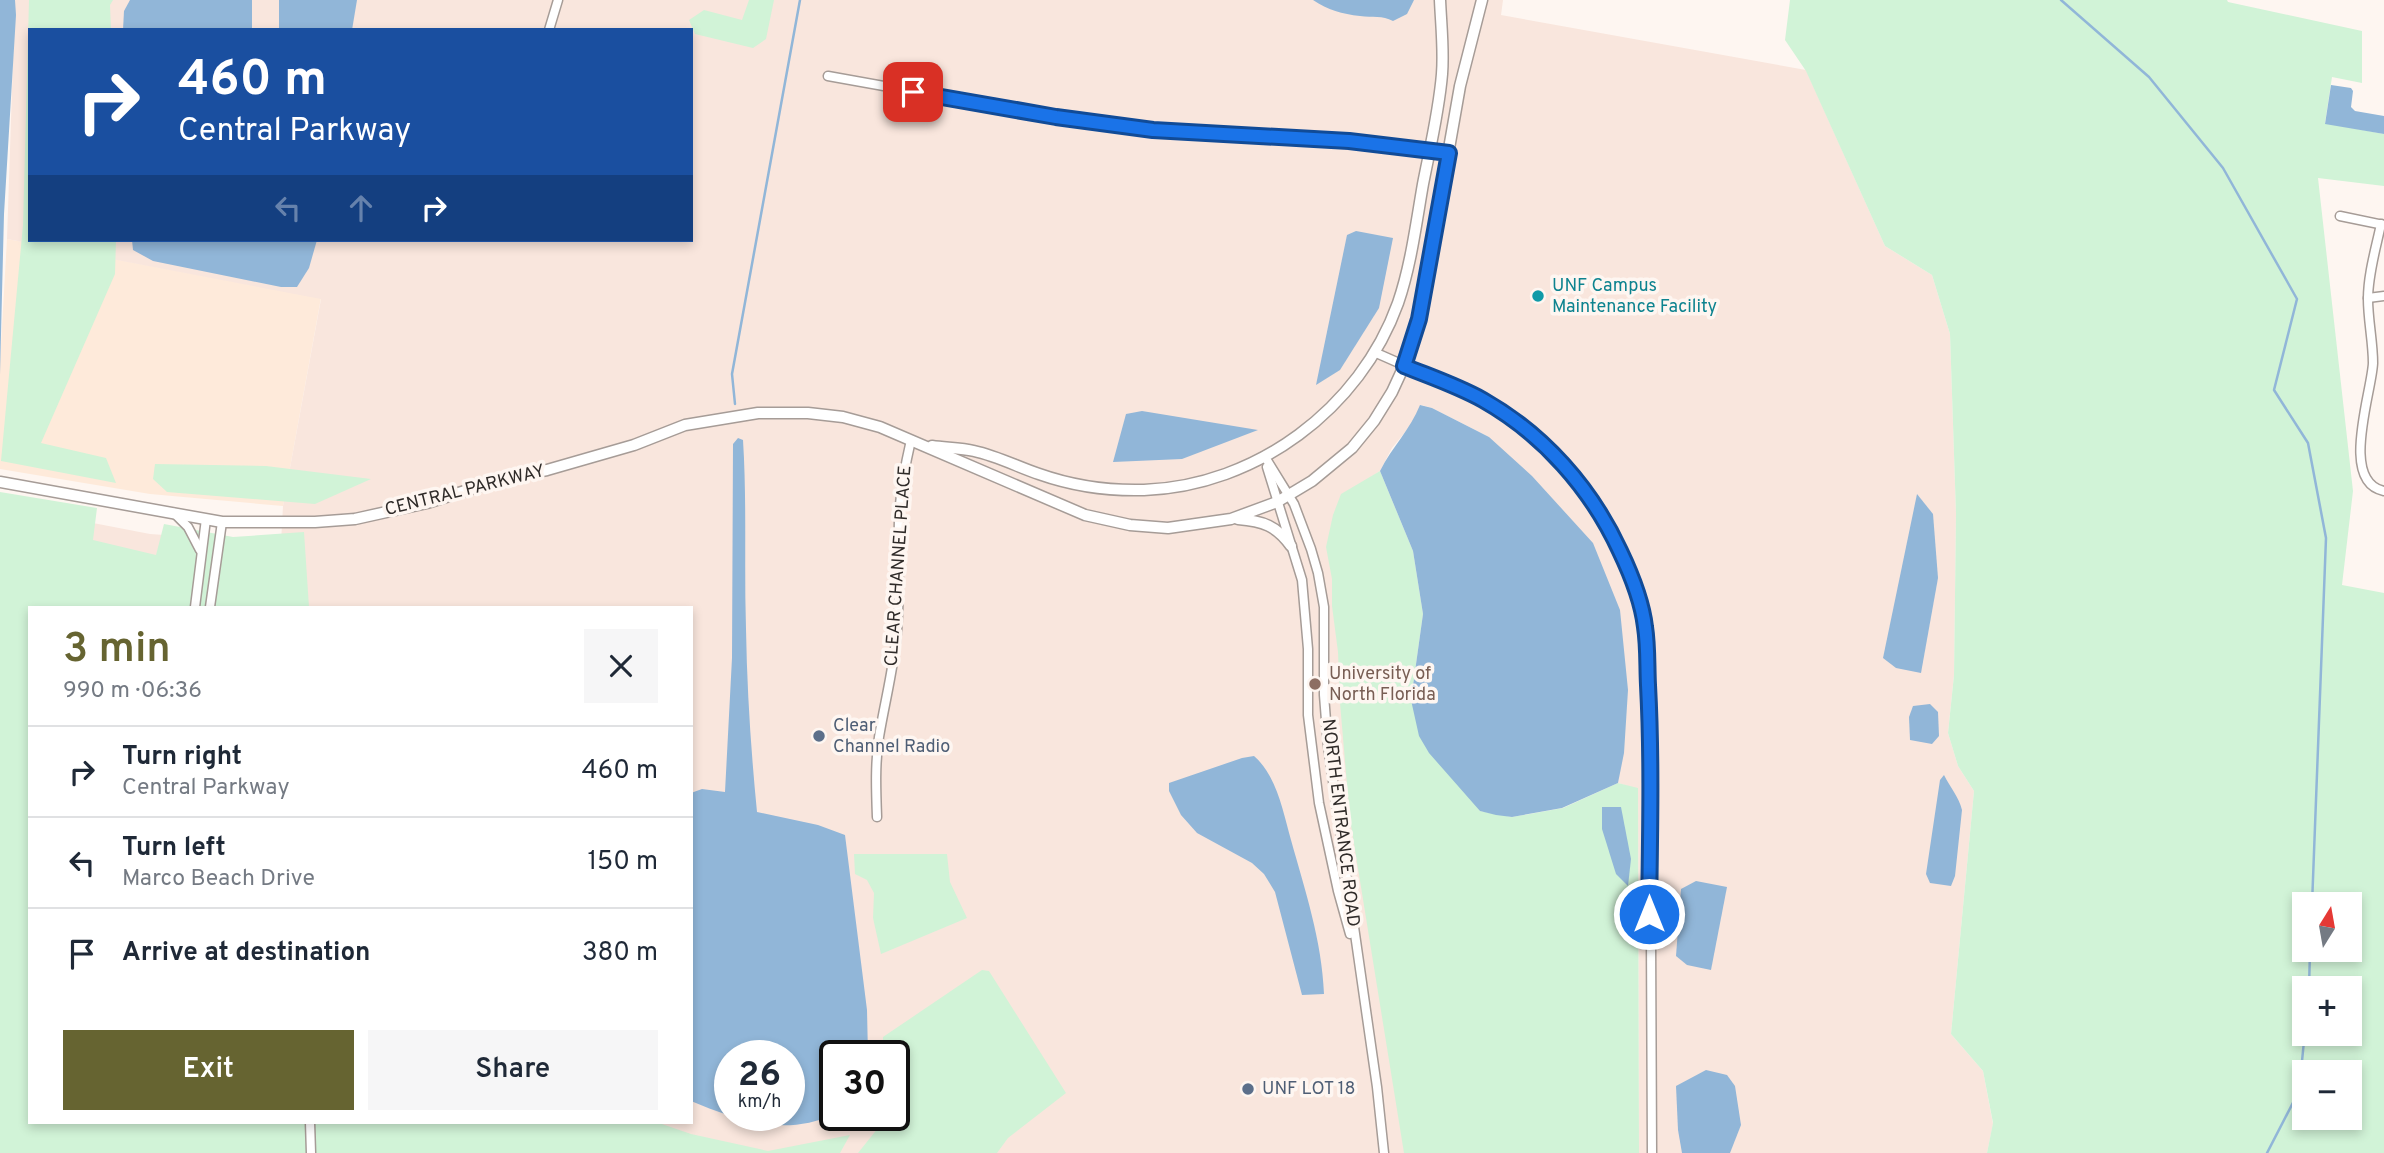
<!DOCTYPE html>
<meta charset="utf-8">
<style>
:root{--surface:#fff;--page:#f6f6f7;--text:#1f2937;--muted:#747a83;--line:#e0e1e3;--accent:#666431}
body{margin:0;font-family:Overpass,sans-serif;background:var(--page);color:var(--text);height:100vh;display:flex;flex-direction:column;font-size:26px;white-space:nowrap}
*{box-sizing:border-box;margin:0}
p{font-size:23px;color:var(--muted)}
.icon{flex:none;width:38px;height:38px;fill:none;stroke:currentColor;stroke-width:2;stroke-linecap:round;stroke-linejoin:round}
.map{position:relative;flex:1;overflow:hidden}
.drawer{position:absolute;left:28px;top:606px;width:665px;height:518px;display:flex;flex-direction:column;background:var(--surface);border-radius:0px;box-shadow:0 4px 10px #0003}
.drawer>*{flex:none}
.banner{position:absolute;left:28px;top:28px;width:665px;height:214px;border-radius:0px;box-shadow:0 4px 10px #0003;background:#1a4fa0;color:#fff;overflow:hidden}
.needle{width:46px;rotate:11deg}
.controls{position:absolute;left:2292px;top:892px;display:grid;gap:14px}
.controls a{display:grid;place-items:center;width:70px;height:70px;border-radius:0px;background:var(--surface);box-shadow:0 4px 10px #0003;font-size:35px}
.speed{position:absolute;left:714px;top:1040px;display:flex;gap:14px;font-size:35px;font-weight:700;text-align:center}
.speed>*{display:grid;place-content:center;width:91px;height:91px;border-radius:50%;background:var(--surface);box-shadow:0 4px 10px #0003;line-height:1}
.speed small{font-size:18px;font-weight:400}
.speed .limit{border:4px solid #111;border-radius:10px;background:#fff;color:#111}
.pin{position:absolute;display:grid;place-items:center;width:60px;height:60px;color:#fff;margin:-30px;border-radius:14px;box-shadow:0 4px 10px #0006}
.me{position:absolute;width:77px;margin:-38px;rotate:0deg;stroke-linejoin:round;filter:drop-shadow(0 0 5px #0008)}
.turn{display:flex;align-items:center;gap:24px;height:147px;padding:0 35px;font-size:32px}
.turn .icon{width:91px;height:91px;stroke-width:2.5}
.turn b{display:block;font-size:49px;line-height:60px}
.lanes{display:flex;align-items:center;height:66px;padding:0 35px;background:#0003;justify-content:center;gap:35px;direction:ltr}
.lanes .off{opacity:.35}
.round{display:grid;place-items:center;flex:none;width:74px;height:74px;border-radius:0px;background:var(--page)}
.overview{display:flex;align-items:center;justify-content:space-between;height:119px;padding:0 35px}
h1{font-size:42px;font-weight:600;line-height:52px;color:var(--accent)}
.action{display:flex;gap:14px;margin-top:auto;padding:14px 35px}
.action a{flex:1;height:80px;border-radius:0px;background:var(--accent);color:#fff;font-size:28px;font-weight:600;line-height:80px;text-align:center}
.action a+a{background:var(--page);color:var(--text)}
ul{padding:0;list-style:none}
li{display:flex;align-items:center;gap:21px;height:91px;padding:0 35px;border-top:2px solid var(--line)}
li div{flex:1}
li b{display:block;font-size:26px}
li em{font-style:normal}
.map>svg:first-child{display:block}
.commercial{fill:#feeada}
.built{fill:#f9e6dd;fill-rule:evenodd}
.green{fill:#d1f3d7;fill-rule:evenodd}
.water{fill:#91b6d8;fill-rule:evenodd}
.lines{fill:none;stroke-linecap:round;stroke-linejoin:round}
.stream{stroke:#91b6d8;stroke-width:2.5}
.minor-casing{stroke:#a69c97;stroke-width:11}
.tertiary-casing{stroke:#a69c97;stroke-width:13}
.minor{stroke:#fff;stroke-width:8}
.tertiary{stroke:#fff;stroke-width:10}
.route-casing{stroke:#114b97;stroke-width:18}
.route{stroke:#1a73e8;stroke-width:12}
.culture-dot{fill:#0f9aa8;stroke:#fef6f1;stroke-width:2.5}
.education-dot{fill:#8d6e63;stroke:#fef6f1;stroke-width:2.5}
.service-dot{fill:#5c6f8a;stroke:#fef6f1;stroke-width:2.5}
.labels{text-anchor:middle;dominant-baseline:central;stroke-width:7;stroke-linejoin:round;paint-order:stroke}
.culture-label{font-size:18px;fill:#0d838f;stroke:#fef6f1;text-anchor:start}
.street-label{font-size:18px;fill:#2f2b29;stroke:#fef6f1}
.education-label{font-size:18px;fill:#785e54;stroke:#fef6f1;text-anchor:start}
.service-label{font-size:18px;fill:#4e5e75;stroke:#fef6f1;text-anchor:start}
</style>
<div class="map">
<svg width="2384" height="1153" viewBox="0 0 2384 1153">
<rect width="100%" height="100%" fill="#fef6f1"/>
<!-- commercial -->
<polygon class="commercial" points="7,239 321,298 283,506 150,494 0,469 0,362"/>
<!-- built -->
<path class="built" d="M15 0H1503L1501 15 1806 70 1885 246 1932 275 1950 334 1956 514 1954 675 1948 733 1958 766 1974 791 1951 1034 1983 1071 1993 1124 1987 1153H1639L1638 789 1618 783 1619 775 1489 437 1432 408 1421 405 1411 425 1392 448 1380 471 1368 479 1400 707 1561 1153H0V505L150 534 281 543 283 506 321 299 7 239ZM30 30H691V240H30ZM30 607H691V1122H30ZM730 1055H789V1115H730ZM835 1055H894V1115H835Z"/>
<!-- green -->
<g class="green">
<polygon points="29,0 113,0 110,5 111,30 30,30 30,240 116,240 115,274 41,443 106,458 116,483 1,461 23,225"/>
<polygon points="749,0 774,0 766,39 753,48 695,34 689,20 704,10 742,20"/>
<path d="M1790 0H2227L2228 2 2362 31V83L2332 77 2325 123 2384 134V186L2318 178 2353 491 2342 585 2384 593V1153H1987L1993 1123 1983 1071 1951 1034 1974 791 1958 766 1948 733 1954 675 1956 514 1950 334 1932 275 1885 246 1806 71 1785 40ZM2305 905H2350V950H2305ZM2305 989H2350V1034H2305ZM2305 1073H2350V1118H2305Z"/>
<polygon points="155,464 266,466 371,479 315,504 167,492 153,479"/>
<polygon points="1380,471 1413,551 1423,614 1411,700 1480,811 1512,817 1563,808 1618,783 1638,788 1639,1153 1404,1153 1350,819 1340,703 1338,652 1332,606 1332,579 1326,547 1333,515 1341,494"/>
<polygon points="0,492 97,508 93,540 156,555 164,524 233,537 304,532 309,607 30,607 30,1122 656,1122 691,1134 768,1151 850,1135 840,1153 0,1153"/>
<polygon points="854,854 947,854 950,882 967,918 881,954 873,918 874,893 867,880 855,874"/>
<polygon points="982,970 989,971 1066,1093 1008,1138 997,1153 858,1153 882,1123 882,1115 894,1115 894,1055 883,1055 883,1037"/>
</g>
<!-- water -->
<g class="water">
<polygon points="0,0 15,0 16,15 4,214 0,375"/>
<polygon points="130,0 252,0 252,30 123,30 124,11"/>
<polygon points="279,0 357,0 352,30 279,30"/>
<path d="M1313 0H1414L1407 14 1393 21C1382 15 1373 18 1360 16 1342 14 1328 10 1313 0Z"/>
<polygon points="2331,85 2351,88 2353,91 2351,107 2355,111 2384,116 2384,134 2325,124"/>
<polygon points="1356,231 1393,238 1379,308 1340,370 1316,385 1347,235"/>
<polygon points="132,240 317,240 309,268 297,287 281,287 153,261 133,250"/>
<path d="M1420 405 1432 408 1489 437 1532 476 1593 543 1620 610 1628 690 1624 753 1618 783 1562 808 1512 817 1496 815 1480 811 1429 753 1419 736 1411 700 1423 614 1413 551 1380 471C1392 447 1410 430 1420 405Z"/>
<polygon points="1142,411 1258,430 1182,459 1113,462 1126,414"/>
<path d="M738 438 743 440C747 503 744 566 746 629 747 690 751 751 757 812L818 825 845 835 867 1010 868 1055H835V1114C785 1137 739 1121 691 1101V793L702 789 725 792 732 658 733 444ZM730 1055H789V1115H730Z"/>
<polygon points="1917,494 1933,514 1938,578 1921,673 1896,668 1883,658"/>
<polygon points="1930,704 1938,712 1939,736 1932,744 1910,740 1909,717 1913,706"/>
<path d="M1254 756C1277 776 1283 812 1291 840 1305 890 1322 941 1324 994L1302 995 1275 892 1264 874 1252 863 1197 833 1181 815 1169 791V783L1242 758Z"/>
<path d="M1944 775C1950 787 1959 797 1962 810L1955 876 1951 886 1930 883 1926 874 1940 780Z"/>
<polygon points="1602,807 1621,807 1631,859 1628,886 1616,874 1602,829"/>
<polygon points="1696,881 1727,887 1711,970 1687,965 1676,956 1681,889"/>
<polygon points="1706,1070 1727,1075 1735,1086 1741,1125 1730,1153 1682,1153 1678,1130 1676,1086"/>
</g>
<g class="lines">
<!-- stream -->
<g class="stream">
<polyline points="2061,0 2149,77 2223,168 2297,299 2274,390 2308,443 2326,538 2312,905"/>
<polyline points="735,404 732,374 800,0"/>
<polyline points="2309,989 2310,950"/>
<polyline points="2267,1153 2299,1091 2305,1031"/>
</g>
<defs>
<g id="minor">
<polyline points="549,30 558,0"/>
<polyline points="828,76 1056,117 1153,130 1349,141 1449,153"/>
<polyline points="2340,216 2384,225"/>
<path d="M2381 224C2376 248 2368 274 2368 299 2368 320 2373 342 2373 363 2372 392 2339 482 2384 491"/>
<polyline points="2368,298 2384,296"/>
<polyline points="1374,352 1483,400 1532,434 1557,458 1584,489 1608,525 1629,572 1645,625 1650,719 1652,1153"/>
<polyline points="1265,457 1294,504 1311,549 1318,573 1324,607 1324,695 1328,746 1377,1087 1384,1153"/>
<polyline points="1267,467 1302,580 1308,649 1308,715 1319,803 1338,891 1350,934"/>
<polyline points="174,513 188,527 200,550"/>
<polyline points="195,607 206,519"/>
<polyline points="210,607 222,522"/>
<path d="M877 817C876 790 875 763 879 737 885 701 894 667 897 631 900 594 898 557 899 519 900 492 905 466 911 440"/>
<polyline points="310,1122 311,1153"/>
</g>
<g id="tertiary">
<path d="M932 446C946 448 961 448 974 451 997 456 1018 467 1039 474 1073 486 1108 491 1144 490 1256 486 1360 409 1398 303 1411 265 1416 224 1423 184 1430 148 1439 111 1442 74 1444 50 1441 24 1440 0"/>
<polyline points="0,482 222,522 315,522 355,519 427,503 506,478 547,470 634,445 685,425 758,413 808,413 843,417 880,427 1085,515 1130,525 1168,528 1231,519 1277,502 1312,481 1352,448 1374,421 1392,392 1404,366 1419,319 1460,86 1482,0"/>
<path d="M1238 519C1263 521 1277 526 1291 546"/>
</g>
</defs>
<!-- minor casing -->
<use href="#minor" class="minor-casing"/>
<!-- tertiary casing -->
<use href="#tertiary" class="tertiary-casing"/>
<!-- minor -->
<use href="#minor" class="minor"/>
<!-- tertiary -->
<use href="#tertiary" class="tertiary"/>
</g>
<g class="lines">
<defs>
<path id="route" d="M913 92 1056 117 1153 130 1349 141 1449 153 1419 319 1404 366C1431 377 1458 386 1483 400 1543 434 1591 488 1620 551 1631 574 1642 601 1645 627 1648 646 1647 666 1648 685 1652 761 1650 838 1649 914"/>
</defs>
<!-- route casing -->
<use href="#route" class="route-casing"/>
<!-- route -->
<use href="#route" class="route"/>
</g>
<!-- markers -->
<circle class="culture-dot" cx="1538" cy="296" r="7"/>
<circle class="education-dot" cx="1315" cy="684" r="7"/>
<g class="service-dot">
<circle cx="819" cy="736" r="7"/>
<circle cx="1248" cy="1089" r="7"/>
</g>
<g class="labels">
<!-- culture labels -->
<g class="culture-label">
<text x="1552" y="286">UNF Campus<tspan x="1552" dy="21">Maintenance Facility</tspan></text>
</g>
<!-- street labels -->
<g class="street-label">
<text transform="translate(465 491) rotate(-14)">CENTRAL PARKWAY</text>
<text transform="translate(899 566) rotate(-86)">CLEAR CHANNEL PLACE</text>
<text transform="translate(1340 823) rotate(83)">NORTH ENTRANCE ROAD</text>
</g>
<!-- education labels -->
<g class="education-label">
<text x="1329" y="674">University of<tspan x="1329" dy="21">North Florida</tspan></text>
</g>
<!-- service labels -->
<g class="service-label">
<text x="833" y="726">Clear<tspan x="833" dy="21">Channel Radio</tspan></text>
<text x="1262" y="1089">UNF LOT 18</text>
</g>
</g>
</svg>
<div class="controls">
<a><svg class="needle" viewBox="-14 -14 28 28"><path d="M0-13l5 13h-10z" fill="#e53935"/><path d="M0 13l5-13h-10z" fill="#747a83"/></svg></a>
<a>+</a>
<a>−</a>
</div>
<div class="speed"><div>26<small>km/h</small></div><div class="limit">30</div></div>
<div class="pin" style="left:913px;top:92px;background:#d93025"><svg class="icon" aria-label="arrive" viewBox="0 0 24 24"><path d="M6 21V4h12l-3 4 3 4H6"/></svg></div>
<svg class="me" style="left:1649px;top:914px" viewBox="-20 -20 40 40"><circle r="17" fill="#1a73e8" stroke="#fff" stroke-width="3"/><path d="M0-11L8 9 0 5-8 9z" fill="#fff"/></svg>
<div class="banner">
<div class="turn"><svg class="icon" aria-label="right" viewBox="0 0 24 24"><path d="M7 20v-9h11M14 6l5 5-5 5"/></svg><div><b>460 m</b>Central Parkway</div></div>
<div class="lanes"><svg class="icon off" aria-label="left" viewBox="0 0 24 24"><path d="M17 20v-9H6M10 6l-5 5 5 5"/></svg><svg class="icon off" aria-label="ahead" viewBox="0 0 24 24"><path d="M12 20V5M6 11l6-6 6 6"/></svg><svg class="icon" aria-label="right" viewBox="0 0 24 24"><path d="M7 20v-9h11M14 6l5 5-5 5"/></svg></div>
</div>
<section class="drawer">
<div class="overview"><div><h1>3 min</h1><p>990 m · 06:36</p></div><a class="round"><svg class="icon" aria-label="close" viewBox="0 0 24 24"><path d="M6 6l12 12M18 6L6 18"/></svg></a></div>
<ul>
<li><svg class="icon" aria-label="right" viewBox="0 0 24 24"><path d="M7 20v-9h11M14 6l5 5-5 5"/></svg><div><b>Turn right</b><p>Central Parkway</p></div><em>460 m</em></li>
<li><svg class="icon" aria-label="left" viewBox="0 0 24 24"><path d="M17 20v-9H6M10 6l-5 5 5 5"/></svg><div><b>Turn left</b><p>Marco Beach Drive</p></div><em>150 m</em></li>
<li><svg class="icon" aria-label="arrive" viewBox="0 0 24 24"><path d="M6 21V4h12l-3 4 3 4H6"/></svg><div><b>Arrive at destination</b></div><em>380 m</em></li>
</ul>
<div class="action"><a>Exit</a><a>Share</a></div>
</section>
</div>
